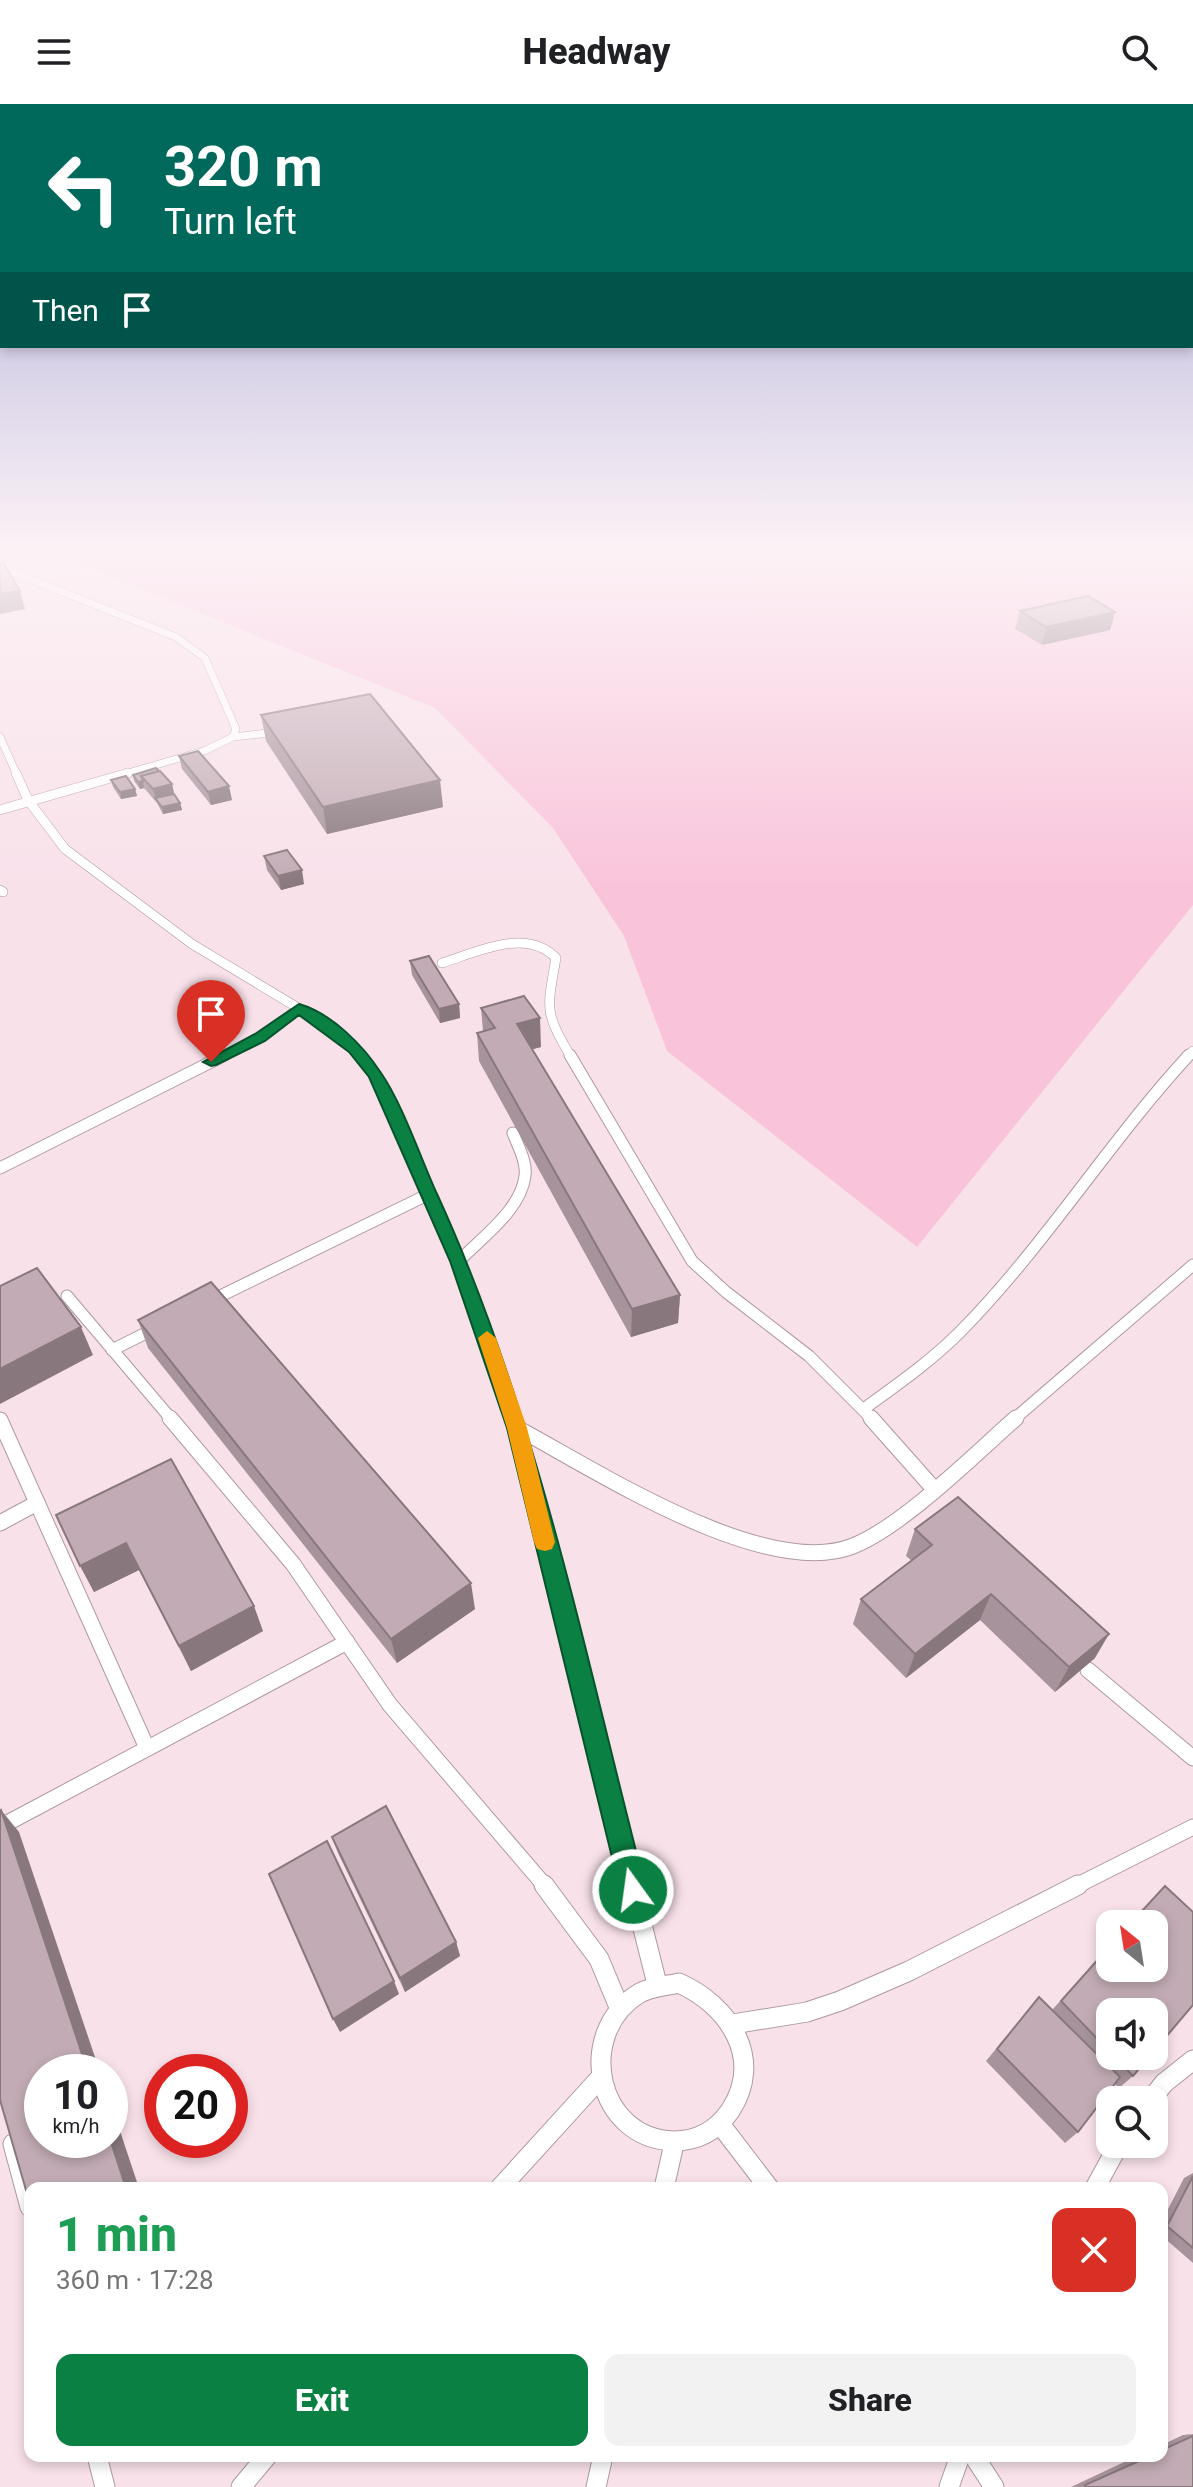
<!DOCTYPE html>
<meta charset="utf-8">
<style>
:root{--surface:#fff;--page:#f2f2f2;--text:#202124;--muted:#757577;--accent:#0b8043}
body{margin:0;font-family:Roboto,sans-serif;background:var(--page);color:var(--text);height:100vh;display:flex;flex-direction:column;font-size:30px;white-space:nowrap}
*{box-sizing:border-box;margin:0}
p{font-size:26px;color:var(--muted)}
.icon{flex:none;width:44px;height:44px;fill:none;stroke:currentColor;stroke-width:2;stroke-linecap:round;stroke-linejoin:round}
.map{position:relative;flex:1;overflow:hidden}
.sheet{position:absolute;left:24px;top:2078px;width:1144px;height:280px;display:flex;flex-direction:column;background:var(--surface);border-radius:16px;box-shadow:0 4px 12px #0003}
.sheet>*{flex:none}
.banner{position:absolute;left:0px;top:0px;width:1194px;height:244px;box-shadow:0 4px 12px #0003;background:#00695c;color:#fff;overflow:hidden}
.needle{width:52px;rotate:330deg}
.controls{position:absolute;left:1096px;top:1806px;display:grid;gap:16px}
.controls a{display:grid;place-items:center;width:72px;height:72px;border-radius:16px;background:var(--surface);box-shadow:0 4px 12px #0003;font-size:40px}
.speed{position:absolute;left:24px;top:1950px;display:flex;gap:16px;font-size:40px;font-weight:700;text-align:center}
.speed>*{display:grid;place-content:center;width:104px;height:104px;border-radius:50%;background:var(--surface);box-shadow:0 4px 12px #0003;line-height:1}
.speed small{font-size:20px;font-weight:400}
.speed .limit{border:12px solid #d22;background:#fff;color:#111}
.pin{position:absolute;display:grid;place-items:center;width:68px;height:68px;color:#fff;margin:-82px -34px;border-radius:50% 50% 50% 0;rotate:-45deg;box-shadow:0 0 8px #0007}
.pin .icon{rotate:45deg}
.me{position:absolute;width:88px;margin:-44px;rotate:346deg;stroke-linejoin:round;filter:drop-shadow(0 0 6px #0008)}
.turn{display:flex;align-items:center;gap:28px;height:168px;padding:0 32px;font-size:36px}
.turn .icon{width:104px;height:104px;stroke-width:2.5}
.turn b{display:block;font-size:56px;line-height:68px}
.then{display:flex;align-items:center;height:76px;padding:0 32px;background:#0003;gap:16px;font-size:30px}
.round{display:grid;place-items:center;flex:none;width:84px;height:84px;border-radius:16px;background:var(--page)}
.headline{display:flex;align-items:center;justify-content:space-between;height:136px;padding:0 32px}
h1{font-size:48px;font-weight:800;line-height:60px;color:#1e9e55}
.button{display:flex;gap:16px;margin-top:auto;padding:16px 32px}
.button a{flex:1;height:92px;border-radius:16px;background:var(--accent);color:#fff;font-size:32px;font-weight:800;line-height:92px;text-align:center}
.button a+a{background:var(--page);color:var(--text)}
header{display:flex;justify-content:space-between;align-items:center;height:104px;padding:0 32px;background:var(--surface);font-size:36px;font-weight:800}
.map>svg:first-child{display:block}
.green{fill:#f9c4da}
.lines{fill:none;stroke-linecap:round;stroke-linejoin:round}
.lane-far4-casing{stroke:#ae98a1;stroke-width:8}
.lane-far3-casing{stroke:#ae98a1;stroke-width:10}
.lane-far2-casing{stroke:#ae98a1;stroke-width:13}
.lane-far1-casing{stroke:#ae98a1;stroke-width:17}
.lane-casing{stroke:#ae98a1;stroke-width:21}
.lane-far4{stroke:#fff;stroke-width:7}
.lane-far3{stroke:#fff;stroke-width:9}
.lane-far2{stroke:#fff;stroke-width:11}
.lane-far1{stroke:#fff;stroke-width:15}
.lane{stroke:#fff;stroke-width:19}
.wall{fill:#a7939b}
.shaded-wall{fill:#88787e}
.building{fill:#c2abb4;stroke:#88787e;stroke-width:2}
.route{fill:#0b8043;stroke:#07532c;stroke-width:2}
.slow{fill:#f59e0b}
</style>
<header><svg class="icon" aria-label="menu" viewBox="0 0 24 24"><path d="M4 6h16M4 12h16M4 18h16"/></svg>Headway<svg class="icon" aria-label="search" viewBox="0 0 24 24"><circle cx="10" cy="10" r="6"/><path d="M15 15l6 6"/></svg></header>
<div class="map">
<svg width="1193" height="2383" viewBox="0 0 1193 2383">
<rect width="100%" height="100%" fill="#f9e1ea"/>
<!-- green -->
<polygon class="green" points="66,450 1193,450 1193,801 917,1143 667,947 624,832 553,724 435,604 79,460"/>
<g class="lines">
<defs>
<g id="lane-far4">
<polyline points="0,463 176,533 205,554 236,625 233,633 204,647 121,671"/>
<polyline points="0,633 17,671"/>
<polyline points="233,633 277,628"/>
</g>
<g id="lane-far3">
<polyline points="16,669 28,696 65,745 192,840 328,922 361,953"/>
<polyline points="0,706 128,669"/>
<polyline points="0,786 3,788"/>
<path d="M442 859C477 848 526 823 556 854 547 906 544 907 571 953"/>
<polyline points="221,953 260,934 299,904"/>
<polyline points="1187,953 1193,947"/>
</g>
<g id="lane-far2">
<polyline points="360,951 376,972 459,1157 514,1316"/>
<polyline points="570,951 692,1157 726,1188 809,1252 873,1316"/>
<polyline points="0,1064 225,951"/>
<path d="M459 1157C481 1134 521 1106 525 1072 527 1058 518 1042 513 1029"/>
<polyline points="67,1192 172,1316"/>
<polyline points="208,1198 429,1090"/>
<polyline points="112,1246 156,1224"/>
<path d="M865 1304C898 1280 931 1257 960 1228 1044 1143 1108 1039 1189 951"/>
<polyline points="1013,1316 1193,1161"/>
</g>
<g id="lane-far1">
<polyline points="170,1314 293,1460 390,1601 546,1783"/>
<polyline points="514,1314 633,1783"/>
<polyline points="871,1314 934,1385"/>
<polyline points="0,1316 147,1644"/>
<path d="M517 1324C596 1366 765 1477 853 1442 903 1422 974 1351 1016 1314"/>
<polyline points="0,1419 37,1399"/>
<polyline points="1088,1566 1193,1654"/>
<polyline points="0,1723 347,1538"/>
<polyline points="1074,1783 1193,1723"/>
</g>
<g id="lane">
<polyline points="544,1781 599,1855 619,1903"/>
<polyline points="632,1781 657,1880"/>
<path d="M679 1879C728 1901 765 1954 730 2007 716 2027 698 2037 674 2037 596 2035 575 1930 638 1890 649 1883 666 1882 679 1879Z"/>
<polyline points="733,1920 807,1908 840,1897 909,1867 1078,1781"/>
<polyline points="1151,1996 1164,1979 1193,1956"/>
<polyline points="720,2020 769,2084"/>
<polyline points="13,2040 30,2103"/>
<polyline points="500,2084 601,1973"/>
<polyline points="664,2084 674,2040"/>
<polyline points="1095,2084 1119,2040"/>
<polyline points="97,2352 105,2383"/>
<polyline points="974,2352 994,2383"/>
<polyline points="241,2383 267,2352"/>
<polyline points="596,2383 603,2352"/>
<polyline points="949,2383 960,2352"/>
</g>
</defs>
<!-- lane-far4 casing -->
<use href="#lane-far4" class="lane-far4-casing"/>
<!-- lane-far3 casing -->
<use href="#lane-far3" class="lane-far3-casing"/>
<!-- lane-far2 casing -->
<use href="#lane-far2" class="lane-far2-casing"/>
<!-- lane-far1 casing -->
<use href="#lane-far1" class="lane-far1-casing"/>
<!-- lane casing -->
<use href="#lane" class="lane-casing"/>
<!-- lane-far4 -->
<use href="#lane-far4" class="lane-far4"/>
<!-- lane-far3 -->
<use href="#lane-far3" class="lane-far3"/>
<!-- lane-far2 -->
<use href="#lane-far2" class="lane-far2"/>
<!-- lane-far1 -->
<use href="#lane-far1" class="lane-far1"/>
<!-- lane -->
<use href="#lane" class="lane"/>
</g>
<!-- wall -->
<g class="wall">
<polygon points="1020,507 1115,508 1110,526 1042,541 1015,525"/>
<polygon points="261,611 443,703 327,730 266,637"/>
<polygon points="179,652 232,696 211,701 182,665"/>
<polygon points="133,671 172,680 174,690 180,699 182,706 163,710 157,699 144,684 140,685 134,677"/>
<polygon points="111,676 135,685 137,692 121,695 113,683"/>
<polygon points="264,752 304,780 281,786 267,766"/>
<polygon points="410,857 459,900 460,914 440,919 412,871"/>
<polygon points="481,904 541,943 532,945 680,1191 678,1219 631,1233 479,957 477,929 483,927"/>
<polygon points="138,1216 475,1505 397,1559 148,1244"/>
<polygon points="56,1411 263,1527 191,1567 139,1466 94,1488"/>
<polygon points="915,1425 1095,1554 1055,1588 980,1516 906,1574 853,1520 861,1495 912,1457 906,1452"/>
<polygon points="332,1733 456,1838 460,1852 405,1888 338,1749"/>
<polygon points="1110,1842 1110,1952 1150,1952 1133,1972 1119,1984 1115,1980 1078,2028 1065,2039 986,1957 1039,1893 1052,1906"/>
<polygon points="1193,2069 1193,2159 1162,2132 1162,2117 1184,2074"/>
<polygon points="1193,2330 1193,2383 1071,2383 1137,2352 1162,2352 1162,2341 1183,2331"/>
</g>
<!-- shaded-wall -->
<g class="shaded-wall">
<polygon points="20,487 25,505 0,510 0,490"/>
<polygon points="1115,508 1110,526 1042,541 1046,523"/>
<polygon points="440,676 443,703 327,730 323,703"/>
<polygon points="143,677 144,684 140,685 138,678"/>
<polygon points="172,680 175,694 156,695 153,685"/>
<polygon points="229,682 232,696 211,701 208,688"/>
<polygon points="135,685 137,692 121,695 120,688"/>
<polygon points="180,699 182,706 163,710 162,703"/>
<polygon points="302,766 304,780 281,786 278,772"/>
<polygon points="459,900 460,914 440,919 439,905"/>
<polygon points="540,914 541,943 519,949 517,920"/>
<polygon points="680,1191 678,1219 631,1233 632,1205"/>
<polygon points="81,1223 93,1251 0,1300 0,1265"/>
<polygon points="126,1439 139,1466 94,1488 80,1462"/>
<polygon points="471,1479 475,1505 397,1559 391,1535"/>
<polygon points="991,1490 980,1516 906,1574 915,1550"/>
<polygon points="254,1502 263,1527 191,1567 179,1542"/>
<polygon points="1109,1530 1095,1554 1055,1588 1069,1563"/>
<polygon points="1,1706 19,1728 100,1968 88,1968"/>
<polygon points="456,1838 460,1852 405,1888 400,1874"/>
<polygon points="394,1877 399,1890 340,1928 333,1915"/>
<polygon points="110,1997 139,2084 126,2084 110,2035"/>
</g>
<!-- building -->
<g class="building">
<polygon points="3,458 20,487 0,490 0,459"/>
<polygon points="1088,492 1115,508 1046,523 1020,507"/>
<polygon points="370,590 440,676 323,703 261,611"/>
<polygon points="198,647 229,682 208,688 179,652"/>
<polygon points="156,664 159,667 141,672 143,677 138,678 133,671"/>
<polygon points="160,667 172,680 153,685 141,672"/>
<polygon points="126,672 135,685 120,688 111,676"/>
<polygon points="174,690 180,699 162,703 155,694"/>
<polygon points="287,746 302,766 278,772 264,752"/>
<polygon points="429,852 459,900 439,905 410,857"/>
<polygon points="524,892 540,914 517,920 680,1191 632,1205 477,929 495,924 481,904"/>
<polygon points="37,1164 81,1223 0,1265 0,1182"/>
<polygon points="211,1178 471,1479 391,1535 138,1216"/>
<polygon points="171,1355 254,1502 179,1542 126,1439 80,1462 56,1411"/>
<polygon points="958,1393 1109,1530 1069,1563 991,1490 915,1550 861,1495 932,1441 915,1425"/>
<polygon points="386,1702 456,1838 400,1874 332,1733"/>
<polygon points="1,1706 88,1968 42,1968 42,2036 110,2036 110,2035 126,2084 30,2084 30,2100 0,1996 0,1707"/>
<polygon points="327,1737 394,1877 333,1915 269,1770"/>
<polygon points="1165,1782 1193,1808 1193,1901 1154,1947 1154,1908 1110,1908 1110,1948 1061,1897 1110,1842 1110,1864 1154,1864 1154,1820 1130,1820"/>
<polygon points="1039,1893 1120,1973 1078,2028 997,1945"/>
<polygon points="1114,1952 1150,1952 1133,1972"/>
<polygon points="1193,2072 1193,2144 1167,2122"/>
<polygon points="1193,2332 1193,2383 1086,2383 1085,2381 1150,2352 1162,2352 1162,2346"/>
</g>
<!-- sky -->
<linearGradient id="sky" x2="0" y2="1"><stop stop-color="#a7a7d5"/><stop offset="0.57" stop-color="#fcf2f6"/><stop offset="1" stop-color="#fcf2f6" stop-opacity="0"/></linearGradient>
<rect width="1193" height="784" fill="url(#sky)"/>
<!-- route -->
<path class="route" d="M299 900C331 909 363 941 381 969 402 999 421 1055 437 1090 538 1310 585 1552 646 1786L642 1795 633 1798 624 1795 620 1786 507 1324 450 1157 369 973 349 948 299 911 265 937 216 961 211 962 203 958 255 930Z"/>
<!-- slow -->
<polygon class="slow" points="487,1227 496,1234 527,1324 555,1438 552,1445 545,1447 537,1445 534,1438 507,1324 478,1234"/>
</svg>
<div class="controls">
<a><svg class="needle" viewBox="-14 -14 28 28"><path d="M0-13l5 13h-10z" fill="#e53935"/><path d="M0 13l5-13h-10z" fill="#757577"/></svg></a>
<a><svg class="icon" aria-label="sound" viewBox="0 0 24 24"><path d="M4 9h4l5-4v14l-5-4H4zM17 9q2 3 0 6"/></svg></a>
<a><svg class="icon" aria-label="search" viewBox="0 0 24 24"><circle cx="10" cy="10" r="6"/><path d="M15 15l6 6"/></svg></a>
</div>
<div class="speed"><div>10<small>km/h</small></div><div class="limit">20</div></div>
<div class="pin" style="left:211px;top:958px;background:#d93025"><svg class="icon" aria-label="arrive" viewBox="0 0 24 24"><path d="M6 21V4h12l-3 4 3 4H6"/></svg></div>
<svg class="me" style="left:633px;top:1786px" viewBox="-20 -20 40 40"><circle r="17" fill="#0b8043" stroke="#fff" stroke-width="3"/><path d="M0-11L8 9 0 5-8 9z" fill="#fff"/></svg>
<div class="banner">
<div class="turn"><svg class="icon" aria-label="left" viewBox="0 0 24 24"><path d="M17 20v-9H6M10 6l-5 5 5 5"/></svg><div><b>320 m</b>Turn left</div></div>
<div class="then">Then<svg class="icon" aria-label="arrive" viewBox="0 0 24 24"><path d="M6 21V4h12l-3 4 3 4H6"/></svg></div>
</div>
<section class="sheet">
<div class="headline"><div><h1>1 min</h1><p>360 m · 17:28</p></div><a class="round" style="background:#d93025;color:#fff"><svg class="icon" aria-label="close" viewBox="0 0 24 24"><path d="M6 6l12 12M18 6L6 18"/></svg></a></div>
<div class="button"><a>Exit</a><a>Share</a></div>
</section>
</div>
